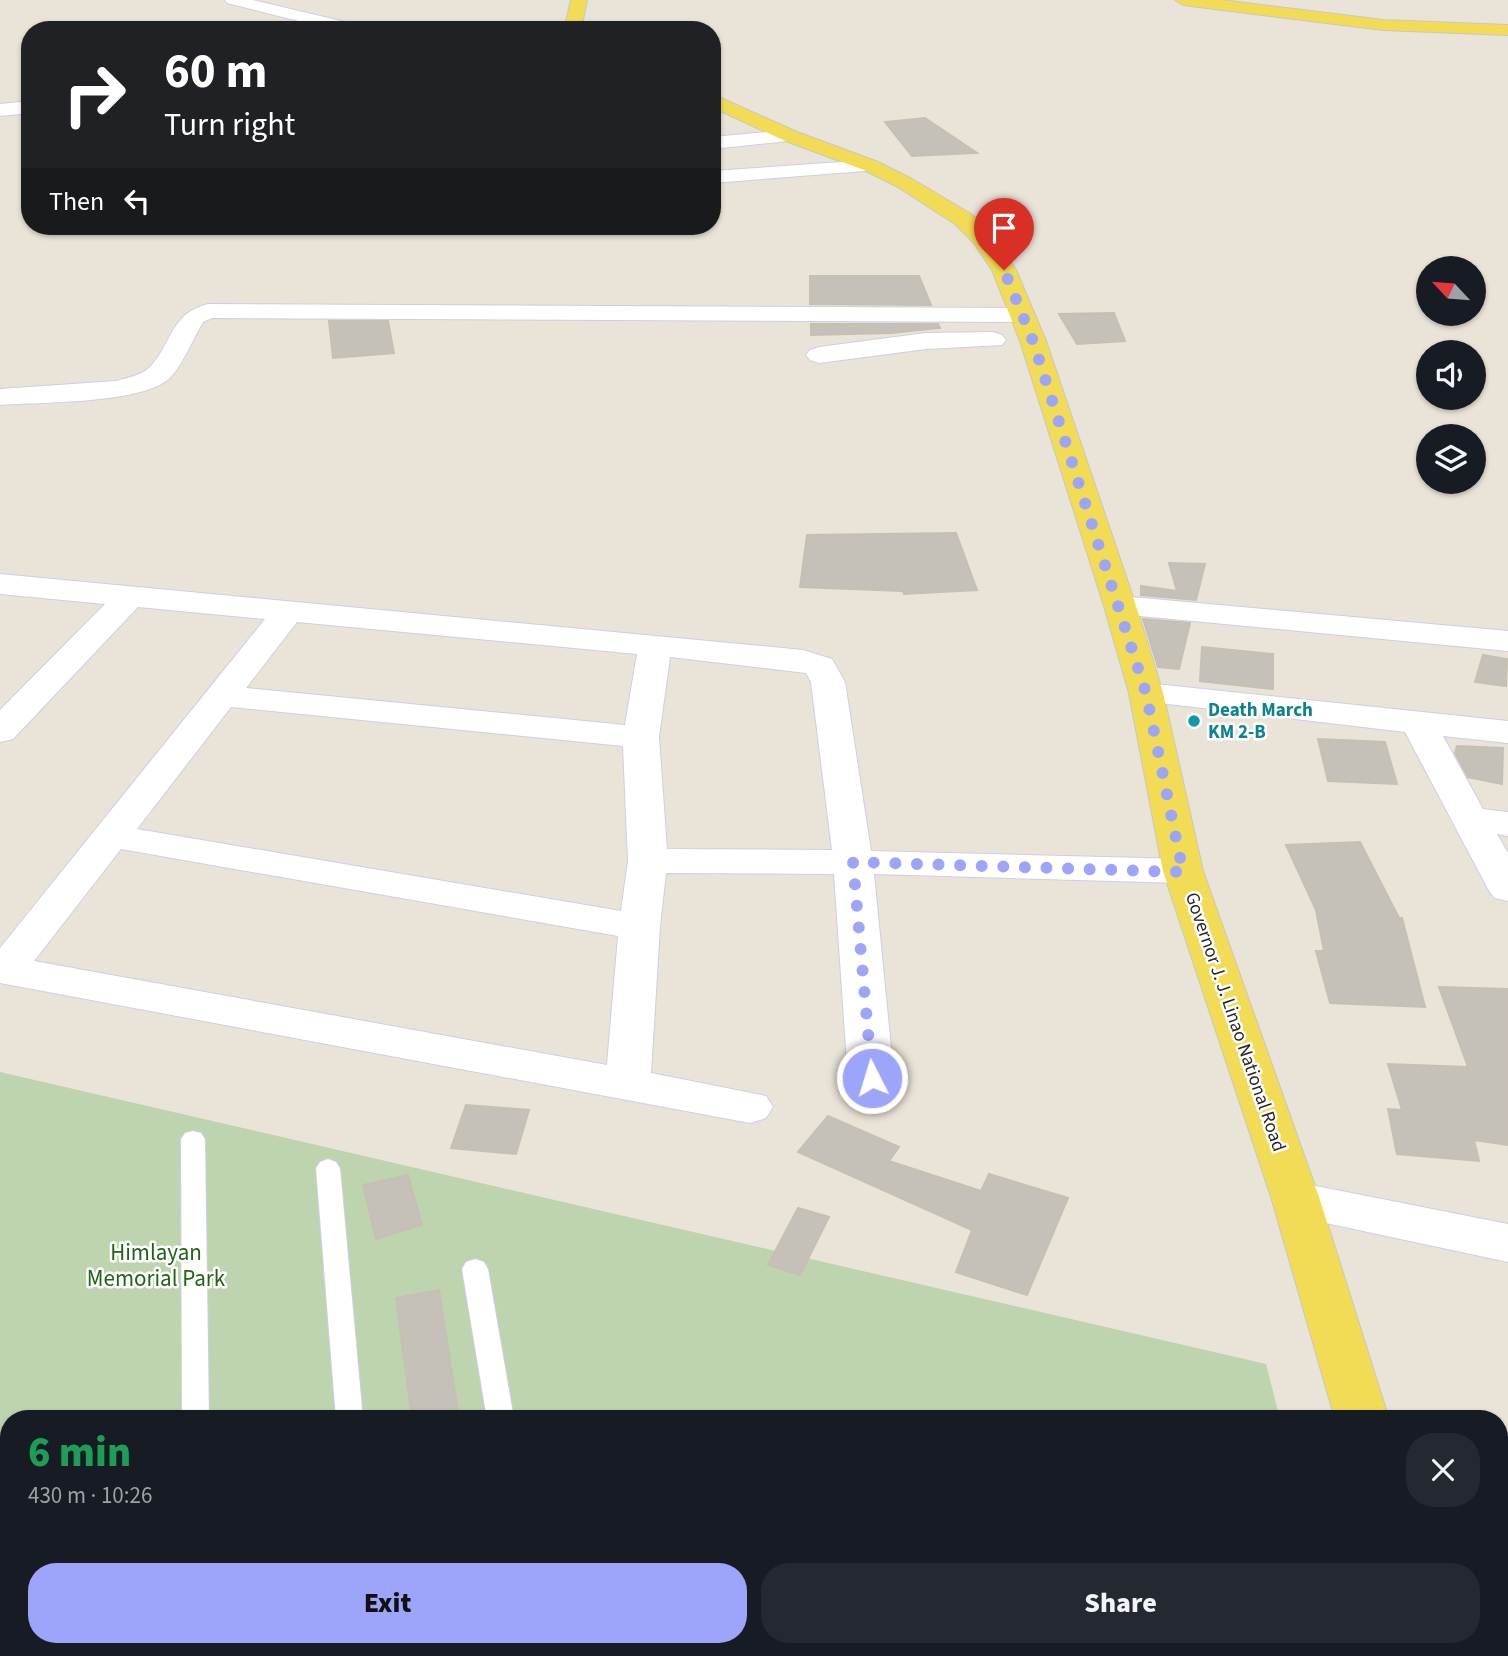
<!DOCTYPE html>
<meta charset="utf-8">
<style>
:root{--surface:#171b24;--page:#242831;--text:#f1f3f6;--muted:#9ea1a6;--accent:#9ca5f9}
body{margin:0;font-family:"Source Sans 3",sans-serif;background:var(--page);color:var(--text);height:100vh;display:flex;flex-direction:column;font-size:26px;white-space:nowrap}
*{box-sizing:border-box;margin:0}
p{font-size:23px;color:var(--muted)}
.icon{flex:none;width:38px;height:38px;fill:none;stroke:currentColor;stroke-width:2;stroke-linecap:round;stroke-linejoin:round}
.map{position:relative;flex:1;overflow:hidden}
.sheet{position:absolute;left:0px;top:1410px;width:1508px;height:247px;display:flex;flex-direction:column;background:var(--surface);border-radius:28px 28px 0 0;box-shadow:0 2px 5px #0004}
.sheet>*{flex:none}
.guide{position:absolute;left:21px;top:21px;width:700px;height:214px;border-radius:28px;box-shadow:0 2px 5px #0004;background:#202124;color:#fff;overflow:hidden}
.needle{width:46px;rotate:296deg}
.tools{position:absolute;left:1416px;top:256px;display:grid;gap:14px}
.tools a{display:grid;place-items:center;width:70px;height:70px;border-radius:50%;background:var(--surface);box-shadow:0 2px 5px #0004;font-size:35px}
.pin{position:absolute;display:grid;place-items:center;width:60px;height:60px;color:#fff;margin:-72px -30px;border-radius:50% 50% 50% 0;rotate:-45deg;box-shadow:0 0 7px #0007}
.pin .icon{rotate:45deg}
.me{position:absolute;width:77px;margin:-38px;rotate:355deg;stroke-linejoin:round;filter:drop-shadow(0 0 5px #0008)}
.turn{display:flex;align-items:center;gap:24px;height:147px;padding:0 28px;font-size:32px}
.turn .icon{width:91px;height:91px;stroke-width:2.5}
.turn b{display:block;font-size:49px;line-height:60px}
.then{display:flex;align-items:center;height:66px;padding:0 28px;background:#0003;gap:14px;font-size:26px}
.round{display:grid;place-items:center;flex:none;width:74px;height:74px;border-radius:28px;background:var(--page)}
.overview{display:flex;align-items:center;justify-content:space-between;height:119px;padding:0 28px}
h1{font-size:42px;font-weight:800;line-height:52px;color:#1e9e55}
.primary-button{display:flex;gap:14px;margin-top:auto;padding:14px 28px}
.primary-button a{flex:1;height:80px;border-radius:28px;background:var(--accent);color:#111;font-size:28px;font-weight:800;line-height:80px;text-align:center}
.primary-button a+a{background:var(--page);color:var(--text)}
.map>svg:first-child{display:block}
.cemetery{fill:#bed4af}
.building{fill:#c5c1b8;stroke:#c5c0b2;stroke-width:2}
.lines{fill:none;stroke-linecap:round;stroke-linejoin:round}
.service-casing{stroke:#cdcfe1;stroke-width:2}
.minor-casing{stroke:#cdcfe1;stroke-width:2}
.primary-casing{stroke:#c7c7c7;stroke-width:2}
.service{fill:#fff;fill-rule:evenodd}
.minor{fill:#fff;fill-rule:evenodd}
.primary{fill:#f2dc55;fill-rule:evenodd}
.route{stroke:#9ca5f9;stroke-width:12;stroke-dasharray:0 21.6}
.culture-dot{fill:#0f9aa8;stroke:#fff;stroke-width:2.5}
.labels{text-anchor:middle;dominant-baseline:central;stroke-width:5;stroke-linejoin:round;paint-order:stroke}
.culture-label{font-size:19px;font-weight:bold;fill:#0d838f;stroke:#fff;text-anchor:start}
.street-label{font-size:19px;fill:#272727;stroke:#fff}
.near-park-label{font-size:23px;fill:#216318;stroke:#fff}
</style>
<div class="map">
<svg width="1508" height="1656" viewBox="0 0 1508 1656">
<rect width="100%" height="100%" fill="#eae4d8"/>
<!-- cemetery -->
<polygon class="cemetery" points="0,1072 1266,1364 1280,1419 9,1419 9,1648 1340,1648 1341,1656 0,1656"/>
<!-- building -->
<g class="building">
<polygon points="925,118 977,153 912,156 885,122"/>
<polygon points="810,276 919,276 931,305 810,304"/>
<polygon points="1114,313 1125,341 1077,344 1059,314"/>
<polygon points="329,321 388,321 394,353 333,358"/>
<polygon points="811,324 938,324 940,328 891,333 811,335"/>
<polygon points="956,533 977,590 904,594 903,591 800,587 807,535"/>
<polygon points="1169,563 1205,564 1196,600 1141,595 1141,586 1177,591"/>
<polygon points="1143,619 1190,623 1179,669 1158,667"/>
<polygon points="1202,647 1273,654 1273,689 1200,681"/>
<polygon points="1483,655 1507,659 1506,686 1475,682"/>
<polygon points="1318,739 1385,742 1397,784 1328,781"/>
<polygon points="1457,746 1503,748 1502,784 1468,777 1455,753"/>
<polygon points="1360,842 1399,918 1402,918 1425,1007 1330,1003 1316,951 1324,951 1316,910 1286,845"/>
<polygon points="1439,987 1508,989 1508,1145 1474,1140 1479,1161 1397,1154 1388,1109 1402,1110 1388,1064 1468,1067"/>
<polygon points="466,1105 529,1110 516,1154 451,1148"/>
<polygon points="828,1116 899,1147 889,1161 981,1191 989,1174 1068,1198 1027,1295 956,1272 972,1230 798,1152"/>
<polygon points="408,1175 422,1225 376,1239 363,1185"/>
<polygon points="798,1208 829,1217 800,1275 768,1265"/>
<polygon points="439,1290 459,1419 412,1419 396,1298"/>
</g>
<g class="lines">
<defs>
<g id="service">
<polygon points="193,1131 201,1133 205,1139 209,1419 182,1419 181,1139 185,1133"/>
<polygon points="328,1159 336,1162 340,1168 363,1419 336,1419 316,1168 320,1162"/>
<polygon points="475,1259 484,1262 488,1269 514,1419 487,1419 462,1269 466,1262"/>
<rect x="183" y="1648" width="30" height="8"/>
<polygon points="355,1648 385,1648 386,1656 356,1656"/>
<polygon points="525,1648 555,1648 556,1656 526,1656"/>
</g>
<g id="minor">
<polygon points="225,0 253,0 362,26 364,30 334,30 227,3"/>
<polygon points="30,101 30,113 0,116 0,104"/>
<polygon points="790,130 797,132 800,136 797,140 712,149 712,137"/>
<polygon points="871,160 878,162 881,166 878,170 712,183 712,171"/>
<path d="M208 304 1021 308 1030 310 1033 315 1030 320 1021 322 212 318 203 322C194 337 182 366 170 378 142 404 39 402 0 405V389L116 381C127 378 143 375 151 366 173 341 171 313 208 304Z"/>
<polygon points="993,332 1002,335 1006,340 1002,345 926,349 819,363 810,360 806,355 810,350 819,347 926,333"/>
<path d="M0 574 803 650 832 659 845 682 871 851 1183 859 1197 863 1203 871 1197 879 1183 883 874 874 894 1078 887 1089 871 1094 855 1089 848 1078 834 874 666 873 660 927 651 1073 766 1096 773 1107 766 1118 750 1123 0 983V948L265 619 138 607 13 739 0 742V710L105 604 0 594ZM297 622 637 654 625 725 246 688ZM670 657 806 673 811 682 832 850 667 849 659 737ZM231 707 623 746 628 861 621 911 137 829ZM121 849 618 936 607 1065 34 961Z"/>
<polygon points="1120,596 1508,631 1508,651 1109,613 1104,606 1109,599"/>
<polygon points="1146,683 1508,721 1508,743 1443,736 1483,809 1508,812 1508,836 1497,834 1508,853 1508,901 1494,898 1488,889 1405,732 1134,700 1129,693 1134,686"/>
<polygon points="1296,1182 1508,1224 1508,1262 1279,1213 1272,1200 1279,1187"/>
</g>
<g id="primary">
<polygon points="571,0 587,0 581,30 564,30"/>
<polygon points="1175,0 1222,0 1383,20 1508,25 1508,35 1383,30 1183,5"/>
<polygon points="712,94 797,132 878,162 912,179 971,214 990,233 1016,270 1046,341 1136,606 1163,693 1203,871 1320,1200 1389,1419 1335,1419 1272,1200 1163,871 1129,693 1104,606 1020,341 992,270 974,243 955,224 898,187 864,170 783,140 712,107"/>
<polygon points="1401,1648 1461,1648 1463,1656 1403,1656"/>
</g>
</defs>
<!-- service casing -->
<use href="#service" class="service-casing"/>
<!-- minor casing -->
<use href="#minor" class="minor-casing"/>
<!-- primary casing -->
<use href="#primary" class="primary-casing"/>
<!-- service -->
<use href="#service" class="service"/>
<!-- minor -->
<use href="#minor" class="minor"/>
<!-- primary -->
<use href="#primary" class="primary"/>
</g>
<g class="lines">
<!-- route -->
<polyline class="route" points="872,1078 853,862 1183,872 1146,693 1033,341 1004,270"/>
</g>
<!-- markers -->
<circle class="culture-dot" cx="1194" cy="721" r="7"/>
<g class="labels">
<!-- culture labels -->
<g class="culture-label">
<text x="1208" y="710">Death March<tspan x="1208" dy="22">KM 2-B</tspan></text>
</g>
<!-- street labels -->
<g class="street-label">
<text transform="translate(1235 1022) rotate(71)">Governor J. J. Linao National Road</text>
</g>
<!-- near-park labels -->
<g class="near-park-label">
<text x="156" y="1252">Himlayan<tspan x="156" dy="26">Memorial Park</tspan></text>
</g>
</g>
</svg>
<div class="tools">
<a><svg class="needle" viewBox="-14 -14 28 28"><path d="M0-13l5 13h-10z" fill="#e53935"/><path d="M0 13l5-13h-10z" fill="#9ea1a6"/></svg></a>
<a><svg class="icon" aria-label="sound" viewBox="0 0 24 24"><path d="M4 9h4l5-4v14l-5-4H4zM17 9q2 3 0 6"/></svg></a>
<a><svg class="icon" aria-label="layers" viewBox="0 0 24 24"><path d="M12 4l9 5-9 5-9-5zM3 14l9 5 9-5"/></svg></a>
</div>
<div class="pin" style="left:1004px;top:270px;background:#d93025"><svg class="icon" aria-label="arrive" viewBox="0 0 24 24"><path d="M6 21V4h12l-3 4 3 4H6"/></svg></div>
<svg class="me" style="left:872px;top:1078px" viewBox="-20 -20 40 40"><circle r="17" fill="#9ca5f9" stroke="#fff" stroke-width="3"/><path d="M0-11L8 9 0 5-8 9z" fill="#fff"/></svg>
<div class="guide">
<div class="turn"><svg class="icon" aria-label="right" viewBox="0 0 24 24"><path d="M7 20v-9h11M14 6l5 5-5 5"/></svg><div><b>60 m</b>Turn right</div></div>
<div class="then">Then<svg class="icon" aria-label="left" viewBox="0 0 24 24"><path d="M17 20v-9H6M10 6l-5 5 5 5"/></svg></div>
</div>
<section class="sheet">
<div class="overview"><div><h1>6 min</h1><p>430 m · 10:26</p></div><a class="round"><svg class="icon" aria-label="close" viewBox="0 0 24 24"><path d="M6 6l12 12M18 6L6 18"/></svg></a></div>
<div class="primary-button"><a>Exit</a><a>Share</a></div>
</section>
</div>
